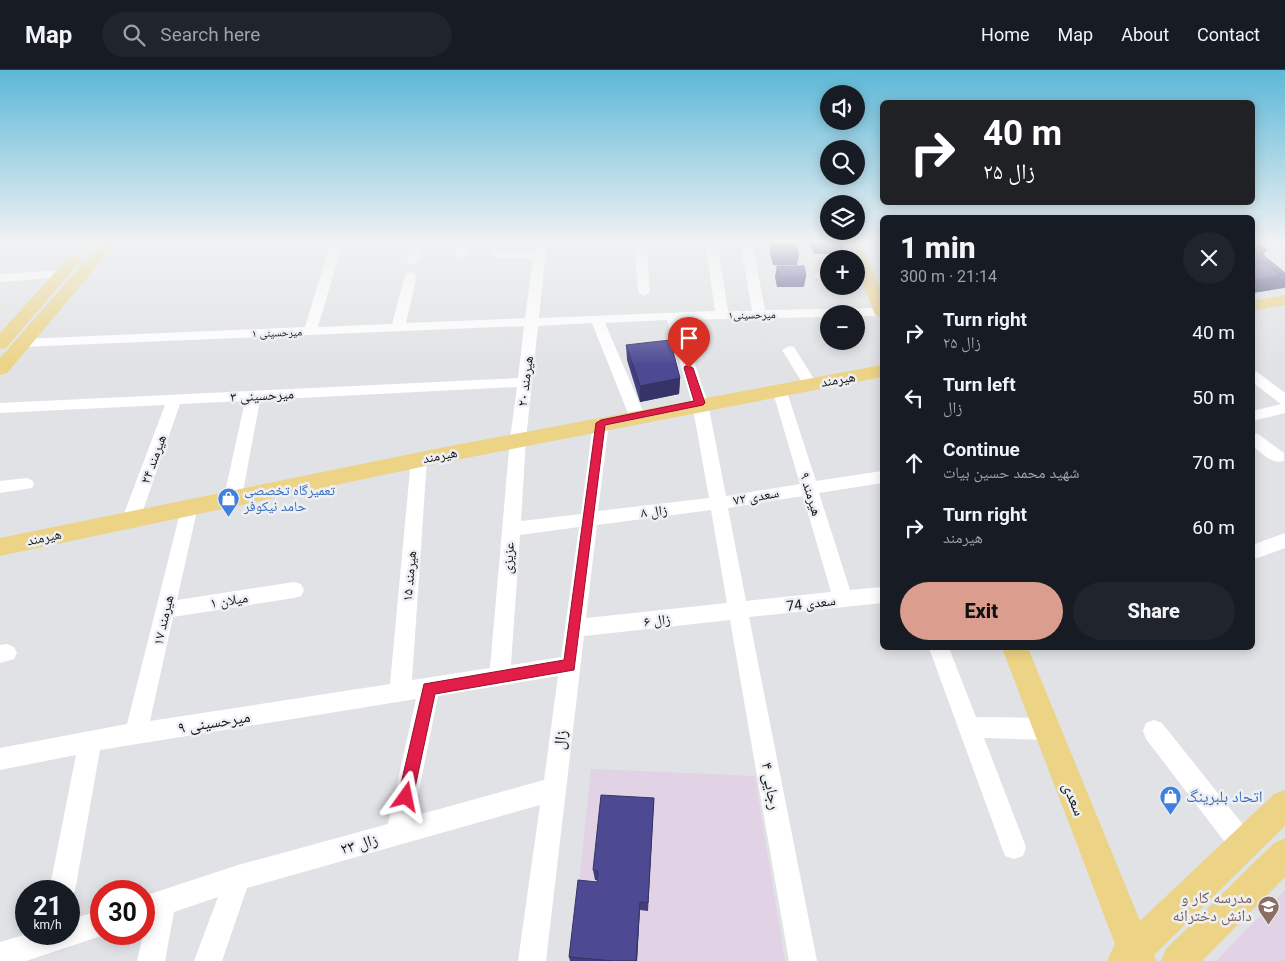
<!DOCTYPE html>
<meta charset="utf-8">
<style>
:root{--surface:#171b24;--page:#20242c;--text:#f1f3f6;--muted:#9ea1a6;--line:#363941;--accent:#da9d8e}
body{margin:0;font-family:Roboto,"Noto Naskh Arabic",sans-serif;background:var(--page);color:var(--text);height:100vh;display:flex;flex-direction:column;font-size:19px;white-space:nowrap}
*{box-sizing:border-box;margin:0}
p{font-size:16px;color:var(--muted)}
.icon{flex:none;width:28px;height:28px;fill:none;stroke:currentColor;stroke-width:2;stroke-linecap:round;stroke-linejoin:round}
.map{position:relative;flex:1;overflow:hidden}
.drawer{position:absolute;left:880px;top:145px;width:375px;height:435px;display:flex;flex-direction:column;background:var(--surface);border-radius:8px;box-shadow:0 2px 12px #0003}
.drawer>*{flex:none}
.hud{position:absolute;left:880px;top:30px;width:375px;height:105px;border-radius:8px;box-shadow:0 2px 12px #0003;background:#202124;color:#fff;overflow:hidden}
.tools{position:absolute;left:820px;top:15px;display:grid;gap:10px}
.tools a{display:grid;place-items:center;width:45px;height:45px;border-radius:50%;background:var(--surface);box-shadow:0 2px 12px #0003;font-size:25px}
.speed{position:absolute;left:15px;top:810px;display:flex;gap:10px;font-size:25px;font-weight:700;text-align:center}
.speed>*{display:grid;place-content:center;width:65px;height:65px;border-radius:50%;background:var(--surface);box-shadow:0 2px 12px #0003;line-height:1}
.speed small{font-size:12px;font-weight:400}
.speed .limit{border:8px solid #d22;background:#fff;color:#111}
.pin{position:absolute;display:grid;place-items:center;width:42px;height:42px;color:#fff;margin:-51px -21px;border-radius:50% 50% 50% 0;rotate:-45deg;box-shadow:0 0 5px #0007}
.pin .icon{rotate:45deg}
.me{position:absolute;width:55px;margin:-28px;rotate:12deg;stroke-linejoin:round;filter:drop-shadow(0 0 4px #0008)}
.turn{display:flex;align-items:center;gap:18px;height:105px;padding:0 20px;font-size:22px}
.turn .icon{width:65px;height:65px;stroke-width:2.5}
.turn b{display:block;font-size:35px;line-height:42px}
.round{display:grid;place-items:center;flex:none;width:52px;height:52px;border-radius:26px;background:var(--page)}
.head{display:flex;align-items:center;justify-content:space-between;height:85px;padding:0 20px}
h1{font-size:30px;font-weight:800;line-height:38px}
.cta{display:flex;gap:10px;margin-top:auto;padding:10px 20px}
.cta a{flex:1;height:58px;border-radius:30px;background:var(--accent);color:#111;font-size:20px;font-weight:800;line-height:58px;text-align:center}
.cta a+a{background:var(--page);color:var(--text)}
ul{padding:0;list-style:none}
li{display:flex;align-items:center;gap:15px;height:65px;padding:0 20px}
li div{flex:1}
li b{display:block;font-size:19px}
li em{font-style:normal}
header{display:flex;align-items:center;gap:30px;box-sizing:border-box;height:70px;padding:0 25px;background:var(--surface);border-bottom:1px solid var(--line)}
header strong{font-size:24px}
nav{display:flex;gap:28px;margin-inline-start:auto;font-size:18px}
.search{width:350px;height:45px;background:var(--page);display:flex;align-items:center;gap:12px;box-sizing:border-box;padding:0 18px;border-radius:28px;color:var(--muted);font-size:19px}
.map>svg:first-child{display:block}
.education{fill:#e1d2e5}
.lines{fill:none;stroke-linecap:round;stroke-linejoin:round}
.minor{fill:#fff;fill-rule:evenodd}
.major{fill:#ecd385;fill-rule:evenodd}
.wall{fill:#423f7e}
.shaded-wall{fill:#363366}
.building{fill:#4d4992;stroke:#363366}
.route{fill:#e11d48;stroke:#92132f}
.labels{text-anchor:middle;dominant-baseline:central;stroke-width:5;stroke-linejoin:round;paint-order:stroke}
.far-street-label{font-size:11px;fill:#151516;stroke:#edeff2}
.street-label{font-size:14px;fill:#151516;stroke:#edeff2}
.shop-label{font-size:14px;fill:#366cbe;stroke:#edeff2;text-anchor:start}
.near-street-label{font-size:16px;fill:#151516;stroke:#edeff2}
.near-shop-label{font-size:16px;fill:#366cbe;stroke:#edeff2;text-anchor:start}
.near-education-label{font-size:16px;fill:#785e54;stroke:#edeff2;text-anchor:end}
</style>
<header>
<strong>Map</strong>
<div class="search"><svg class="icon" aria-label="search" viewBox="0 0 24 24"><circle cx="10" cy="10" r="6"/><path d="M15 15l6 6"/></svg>Search here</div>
<nav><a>Home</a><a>Map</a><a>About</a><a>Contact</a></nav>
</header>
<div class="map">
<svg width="1285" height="891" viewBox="0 0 1285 891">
<rect width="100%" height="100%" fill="#e0e2e5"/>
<!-- education -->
<g class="education">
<polygon points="591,699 755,706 785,891 571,891"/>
<polygon points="1285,820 1285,891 1216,891"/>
</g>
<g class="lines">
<!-- minor -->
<g class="minor">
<path d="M331 171H343L318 257 392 254 405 205 411 201 417 205 406 253 525 248 533 188H496L490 184 496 180H534L535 171H547L539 248 715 241 705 171H717L728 241H752L740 171H752L765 240 882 238V246H856V244H829V247L680 250 708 333 726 426 800 414 772 319 774 316H784L786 319 816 411 882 401V413L819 423 850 520 882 517V533L749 547 817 891H789L730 550 584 566 546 891H518L540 735 247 818 222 891H194L218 827 174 842 165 891H137L146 851 144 852V826L238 795 388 754 416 629 100 680 75 821 69 831V821H49L76 685 0 700V678L127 654 183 431 189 430 195 431 198 436 177 530 294 512 301 514 304 520 301 526 294 528 173 547 150 651 390 614 411 389 413 385 419 383 425 385 427 389 412 610 490 598 510 369 517 317 260 330 242 427 239 431 233 433 227 431 224 427 245 331 180 334 140 449 137 454 131 456 125 454 122 449 165 335 0 343V333L518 308 524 256 22 277 15 273 22 269 305 257ZM667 250 692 333 709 428 598 441 609 353 606 349 601 348 596 349 593 353 581 444 521 451 526 369 538 256 592 253 629 346 632 350H642L645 346 605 253ZM803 426 831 522 746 531 728 438ZM711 440 727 533 586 548 597 455ZM579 457 561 587 511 595 520 465ZM558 606 544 710 414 746 438 626Z"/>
<polygon points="411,171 423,171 419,191 413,195 407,191"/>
<polygon points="459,171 471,171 467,186 461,190 455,186"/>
<polygon points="634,171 646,171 650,222 644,226 638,222"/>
<polygon points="61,200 67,204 65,207 0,212 0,204"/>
<polygon points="820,201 829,201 829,209 816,208 814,205"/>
<polygon points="789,276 794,277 817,314 815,317 805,317 803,314 782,280"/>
<polygon points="1252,301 1257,302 1285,323 1285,343 1252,351 1252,341 1281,334 1252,312"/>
<path d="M1252 363 1258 364 1284 383V391C1272 395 1262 383 1252 376Z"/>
<polygon points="26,408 32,410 34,414 32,418 0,423 0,411"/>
<polygon points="1285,463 1285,478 1252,490 1252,475"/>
<polygon points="7,574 14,577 17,583 14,589 0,593 0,575"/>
<polygon points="929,578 949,578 976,647 1047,648 1055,652 1058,659 1055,666 1047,670 984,668 1026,777 1023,786 1014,789 1005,786"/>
<polygon points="1154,650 1162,653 1252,766 1255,775 1252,784 1243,787 1234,784 1146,669 1143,661 1146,653"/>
<polygon points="101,840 101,864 107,864 26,891 0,891 0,872 27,864 69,864 69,850"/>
</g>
<!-- major -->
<g class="major">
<polygon points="103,171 118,171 7,303 0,305 0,288"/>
<polygon points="847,171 861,171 882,223 882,247 876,246 874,242 856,196 856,189 853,189"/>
<polygon points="74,185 79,187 82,190 79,193 6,278 0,279 0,263 69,187"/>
<polygon points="1285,225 1285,235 1252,241 1252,231"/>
<polygon points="882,295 882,307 440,393 0,486 0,468 440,378"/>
<polygon points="1002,578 1028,578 1140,851 1274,724 1285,720 1285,756 1154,885 1156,891 1108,891 1108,889 1115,874"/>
<polygon points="1285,768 1285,807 1202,891 1161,891 1166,879 1274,773"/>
</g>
</g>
<!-- wall -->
<g class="wall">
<polygon points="809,171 843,171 844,174 842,184 814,184"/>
<polygon points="1252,171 1267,180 1263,185 1285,203 1285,217 1284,218 1252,223"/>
<polygon points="771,174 799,185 797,195 773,195 770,184"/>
<polygon points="777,196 804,196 804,216 802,217 777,217 775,207"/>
<polygon points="626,275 680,308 679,324 640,332 627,290"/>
<polygon points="654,728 648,841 640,840 637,891 570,891 569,887 597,812 598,810 595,810 593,800"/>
</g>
<!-- shaded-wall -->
<g class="shaded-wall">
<polygon points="1281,205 1270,220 1252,223 1253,210"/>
<polygon points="806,206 804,216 802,217 804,207"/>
<polygon points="680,308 679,324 640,332 640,316"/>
<polygon points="640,832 637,891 636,891"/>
</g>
<!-- building -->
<g class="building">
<polygon points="815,171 843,171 844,174 816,174"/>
<polygon points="1252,171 1256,171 1267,180 1252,180"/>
<polygon points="771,174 795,174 799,185 774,185"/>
<polygon points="1252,184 1263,185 1285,203 1285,209 1278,210 1281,205 1265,192 1252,192"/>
<polygon points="1252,192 1265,192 1281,205 1252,210"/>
<polygon points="777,196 804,196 806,206 804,207 779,207"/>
<polygon points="670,270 680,308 640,316 626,275"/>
<polygon points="601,725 654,728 648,833 640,832 636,891 614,891 569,887 578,810 597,812 598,801 593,800"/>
</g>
<!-- sky -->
<linearGradient id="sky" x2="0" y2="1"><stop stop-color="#5cb8d7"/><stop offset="0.58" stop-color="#f1f2f3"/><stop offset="1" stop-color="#f1f2f3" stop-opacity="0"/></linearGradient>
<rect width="1285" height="296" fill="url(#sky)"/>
<!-- route -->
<polygon class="route" points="685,296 689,296 693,298 705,333 703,335 605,355 574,600 435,624 413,727 411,732 406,735 400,732 398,727 424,614 564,590 596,353 601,350 694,331 684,298"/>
<!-- icons -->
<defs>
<symbol id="shop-pin" viewBox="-11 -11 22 30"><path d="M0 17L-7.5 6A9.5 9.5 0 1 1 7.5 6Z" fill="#3f7fe0" stroke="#edeff2"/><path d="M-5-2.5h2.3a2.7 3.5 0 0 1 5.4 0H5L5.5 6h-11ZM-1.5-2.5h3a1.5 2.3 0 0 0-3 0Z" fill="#fff"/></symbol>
<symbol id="school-pin" viewBox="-11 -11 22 30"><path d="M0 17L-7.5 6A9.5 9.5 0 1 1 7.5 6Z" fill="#8d6e63" stroke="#edeff2"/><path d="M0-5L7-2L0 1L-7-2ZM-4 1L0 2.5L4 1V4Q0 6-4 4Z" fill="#fff"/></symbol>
</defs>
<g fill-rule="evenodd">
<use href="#shop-pin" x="216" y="416" width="25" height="34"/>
<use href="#shop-pin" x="1158" y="714" width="25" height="34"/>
<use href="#school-pin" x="1256" y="824" width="25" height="34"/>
</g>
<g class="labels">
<!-- far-street labels -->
<g class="far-street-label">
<text transform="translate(752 245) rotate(-1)">میرحسینی۱</text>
<text transform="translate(277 263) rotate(-2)">میرحسینی ۱</text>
</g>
<!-- street labels -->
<g class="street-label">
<text transform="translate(838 309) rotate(-10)">هیرمند</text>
<text transform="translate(525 311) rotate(-83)">هیرمند ۲۰</text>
<text transform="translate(262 325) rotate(-3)">میرحسینی ۳</text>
<text transform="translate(440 385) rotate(-11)">هیرمند</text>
<text transform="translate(153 389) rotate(-70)">هیرمند ۲۴</text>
<text transform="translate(811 424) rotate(73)">هیرمند ۹</text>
<text transform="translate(756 426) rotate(-10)">سعدی ۷۲</text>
<text transform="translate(654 441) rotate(-7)">زال ۸</text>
<text transform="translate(44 467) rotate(-12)">هیرمند</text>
<text transform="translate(508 488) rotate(-86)">عزیزی</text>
<text transform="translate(409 506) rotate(-85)">هیرمند ۱۵</text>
<text transform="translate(229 530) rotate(-9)">میلان ۱</text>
<text transform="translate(811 533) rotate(-7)">سعدی 74</text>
<text transform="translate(163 550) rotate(-77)">هیرمند ۱۷</text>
<text transform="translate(657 550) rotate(-6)">زال ۶</text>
</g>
<!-- shop labels -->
<g class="shop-label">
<text x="244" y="420">تعمیرگاه تخصصی<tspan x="244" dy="16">حامد نیکوفر</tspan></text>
</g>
<!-- near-street labels -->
<g class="near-street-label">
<text transform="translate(214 652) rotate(-9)">میرحسینی ۹</text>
<text transform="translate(560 670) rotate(-83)">زال</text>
<text transform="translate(771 716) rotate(80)">رجایی ۴</text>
<text transform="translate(1074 729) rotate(68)">سعدی</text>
<text transform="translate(359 774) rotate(-16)">زال ۲۳</text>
</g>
<!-- near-shop labels -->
<g class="near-shop-label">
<text x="1186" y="726">اتحاد بلبرینگ</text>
</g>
<!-- near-education labels -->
<g class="near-education-label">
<text x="1252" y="827">مدرسه کار و<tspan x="1252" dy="18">دانش دخترانه</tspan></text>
</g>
</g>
</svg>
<div class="tools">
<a><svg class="icon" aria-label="sound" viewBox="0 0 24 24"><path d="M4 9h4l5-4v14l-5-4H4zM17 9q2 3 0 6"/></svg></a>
<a><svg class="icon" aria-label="search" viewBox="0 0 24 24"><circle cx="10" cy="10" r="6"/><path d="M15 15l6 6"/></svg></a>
<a><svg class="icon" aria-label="layers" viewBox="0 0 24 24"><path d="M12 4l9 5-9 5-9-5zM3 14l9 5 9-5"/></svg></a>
<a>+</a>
<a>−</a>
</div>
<div class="speed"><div>21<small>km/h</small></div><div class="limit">30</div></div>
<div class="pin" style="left:689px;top:298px;background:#d93025"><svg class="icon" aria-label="arrive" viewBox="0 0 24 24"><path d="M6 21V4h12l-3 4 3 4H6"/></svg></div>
<svg class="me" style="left:406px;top:727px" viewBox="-20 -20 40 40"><path d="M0-17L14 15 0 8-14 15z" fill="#e11d48" stroke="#fff" stroke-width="4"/></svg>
<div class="hud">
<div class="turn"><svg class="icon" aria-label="right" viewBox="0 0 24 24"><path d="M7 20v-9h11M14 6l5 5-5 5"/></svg><div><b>40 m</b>زال ۲۵</div></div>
</div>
<section class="drawer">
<div class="head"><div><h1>1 min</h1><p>300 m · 21:14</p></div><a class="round"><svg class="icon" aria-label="close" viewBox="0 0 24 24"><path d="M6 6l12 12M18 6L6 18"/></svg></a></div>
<ul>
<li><svg class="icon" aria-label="right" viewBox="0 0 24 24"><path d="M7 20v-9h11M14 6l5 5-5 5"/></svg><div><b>Turn right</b><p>زال ۲۵</p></div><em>40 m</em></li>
<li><svg class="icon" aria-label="left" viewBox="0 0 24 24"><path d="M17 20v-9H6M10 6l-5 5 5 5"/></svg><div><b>Turn left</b><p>زال</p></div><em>50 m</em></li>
<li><svg class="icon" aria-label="ahead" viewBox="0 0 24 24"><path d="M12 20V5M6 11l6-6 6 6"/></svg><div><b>Continue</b><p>شهید محمد حسین بیات</p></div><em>70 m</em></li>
<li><svg class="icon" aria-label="right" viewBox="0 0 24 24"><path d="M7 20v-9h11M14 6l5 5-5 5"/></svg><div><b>Turn right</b><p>هیرمند</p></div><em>60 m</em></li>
</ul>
<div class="cta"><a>Exit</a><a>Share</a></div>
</section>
</div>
